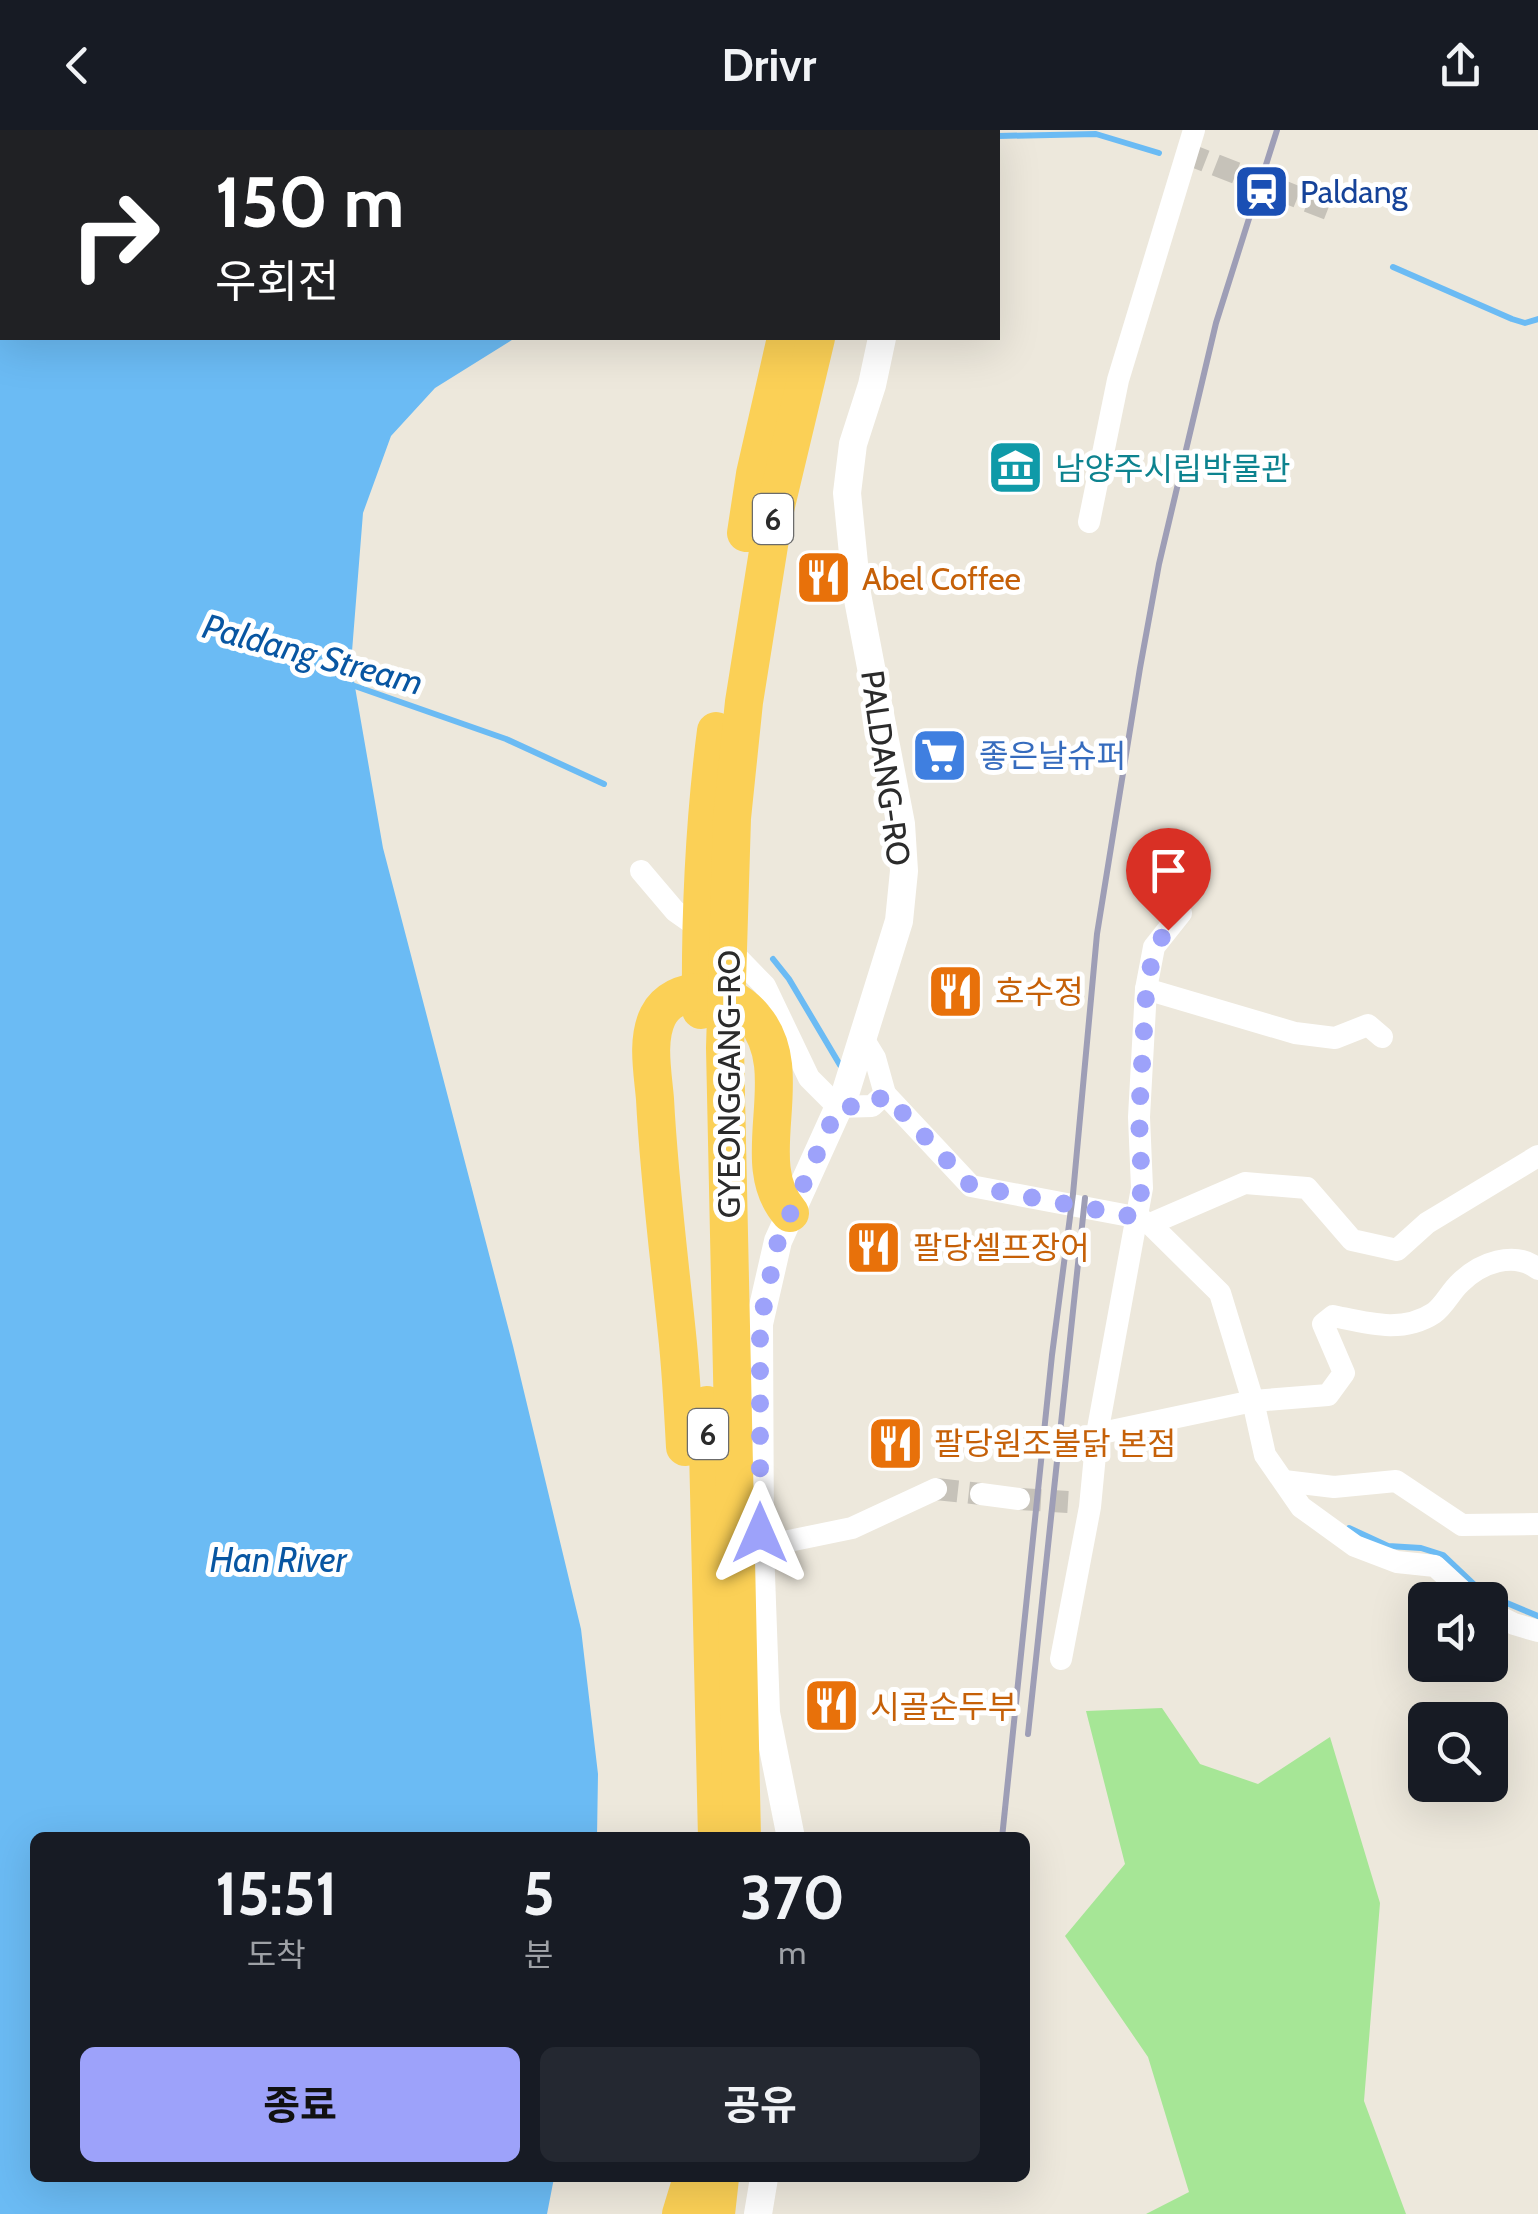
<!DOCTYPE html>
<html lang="ko">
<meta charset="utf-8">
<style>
:root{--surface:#171b24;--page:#242831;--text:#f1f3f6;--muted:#9ea1a6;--accent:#9da2fa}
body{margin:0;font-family:Cabin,"Noto Sans KR",sans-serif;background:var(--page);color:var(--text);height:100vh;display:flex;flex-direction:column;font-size:38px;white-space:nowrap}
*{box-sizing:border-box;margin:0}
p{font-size:32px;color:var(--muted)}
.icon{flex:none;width:55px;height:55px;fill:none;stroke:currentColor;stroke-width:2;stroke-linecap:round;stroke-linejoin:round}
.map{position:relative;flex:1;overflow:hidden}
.drawer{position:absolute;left:30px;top:1702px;width:1000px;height:350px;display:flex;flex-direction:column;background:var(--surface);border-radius:15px;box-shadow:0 10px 40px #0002}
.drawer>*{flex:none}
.top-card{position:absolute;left:0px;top:0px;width:1000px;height:210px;box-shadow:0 10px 40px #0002;background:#202124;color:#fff;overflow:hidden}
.fabs{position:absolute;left:1408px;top:1452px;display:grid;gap:20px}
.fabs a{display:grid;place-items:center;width:100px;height:100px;border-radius:15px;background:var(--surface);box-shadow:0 10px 40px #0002;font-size:50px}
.pin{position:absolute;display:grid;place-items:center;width:85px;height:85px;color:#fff;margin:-102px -42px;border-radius:50% 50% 50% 0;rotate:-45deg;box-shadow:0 0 10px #0007}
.pin .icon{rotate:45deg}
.me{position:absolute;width:110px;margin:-55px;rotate:0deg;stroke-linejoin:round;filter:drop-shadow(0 0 8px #0008)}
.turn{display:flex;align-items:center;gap:35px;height:210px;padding:0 50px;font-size:45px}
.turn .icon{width:130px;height:130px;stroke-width:2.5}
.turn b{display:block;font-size:70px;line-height:85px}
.eta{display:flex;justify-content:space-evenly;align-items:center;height:170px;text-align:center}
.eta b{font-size:60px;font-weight:700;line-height:70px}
.primary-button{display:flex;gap:20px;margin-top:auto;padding:20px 50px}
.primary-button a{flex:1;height:115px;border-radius:15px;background:var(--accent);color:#111;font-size:40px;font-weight:700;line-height:115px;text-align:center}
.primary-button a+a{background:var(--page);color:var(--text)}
header{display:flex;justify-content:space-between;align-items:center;height:130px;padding:0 50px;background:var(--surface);font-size:45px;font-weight:700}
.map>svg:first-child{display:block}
.green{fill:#a6e696}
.water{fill:#6bbbf4}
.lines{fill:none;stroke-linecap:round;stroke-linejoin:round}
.stream{stroke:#6bbbf4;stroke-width:6}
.minor-tunnel{stroke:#c6c2b9;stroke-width:22;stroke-dasharray:22 11;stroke-linecap:butt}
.minor{stroke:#fff;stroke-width:22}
.tertiary{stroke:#fff;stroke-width:28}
.trunk{stroke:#fbd056;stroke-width:38}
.rail{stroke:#9e9eb6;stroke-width:6}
.route{stroke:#9da2fa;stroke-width:18;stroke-dasharray:0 32.4}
.labels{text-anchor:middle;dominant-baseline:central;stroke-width:10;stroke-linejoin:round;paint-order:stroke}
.shield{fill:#fff;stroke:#6b6b6b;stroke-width:2.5}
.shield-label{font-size:30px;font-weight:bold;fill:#2b2b2b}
.transit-label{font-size:32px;fill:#164399;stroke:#fff;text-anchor:start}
.culture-label{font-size:32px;fill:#0d838f;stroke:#fff;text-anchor:start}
.food-label{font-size:32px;fill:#c56008;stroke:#fff;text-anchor:start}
.shop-label{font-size:32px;fill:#366cbe;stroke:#fff;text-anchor:start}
.street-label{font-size:32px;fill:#2b2b2b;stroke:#fff}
.water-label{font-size:35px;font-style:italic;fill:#0856a2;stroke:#fff}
</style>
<header><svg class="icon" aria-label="back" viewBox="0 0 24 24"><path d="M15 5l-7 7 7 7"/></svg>Drivr<svg class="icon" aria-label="share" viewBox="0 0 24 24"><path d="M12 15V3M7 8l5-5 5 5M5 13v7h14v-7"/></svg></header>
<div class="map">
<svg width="1538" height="2084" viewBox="0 0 1538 2084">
<rect width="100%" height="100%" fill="#ede8dc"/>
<!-- green -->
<polygon class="green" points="1162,1578 1200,1634 1258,1654 1330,1607 1380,1773 1364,1971 1406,2084 1146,2084 1189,2062 1148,1927 1065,1806 1125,1734 1086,1581"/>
<!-- water -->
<polygon class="water" points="0,0 547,0 548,2 2,2 2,208 515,208 435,258 391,306 363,383 351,534 383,718 513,1216 581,1499 598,1644 597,1707 35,1708 35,2048 554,2048 547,2084 0,2084"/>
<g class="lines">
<!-- stream -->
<g class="stream">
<polyline points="998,6 1096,4 1159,23"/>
<polyline points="1393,137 1512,189 1525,193 1538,189"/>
<polyline points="349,554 506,609 604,654"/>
<polyline points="773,829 789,849 840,935"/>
<polyline points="1349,1398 1388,1416 1421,1418 1443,1425 1483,1463 1538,1486"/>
</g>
<!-- minor-tunnel -->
<g class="minor-tunnel">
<polyline points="1185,23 1328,79"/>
<polyline points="936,1359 981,1364"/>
<polyline points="1019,1369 1068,1372"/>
</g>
<!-- minor -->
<g class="minor">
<polyline points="1089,392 1118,250 1194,0"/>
<polyline points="641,741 675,781 729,819 765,856 809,948 838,977 872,976 885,964 875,928 864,910"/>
<polyline points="1146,859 1295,903 1335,908 1368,895 1382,907"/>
<polyline points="885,964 971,1056 1135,1087 1150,1094 1220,1163 1253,1271 1265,1325 1301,1377 1355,1416 1397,1432 1435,1436 1472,1470"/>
<polyline points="1150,1094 1245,1053 1307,1058 1352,1110 1397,1120 1427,1093 1538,1026"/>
<path d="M1097 1304 1253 1271 1328 1265 1344 1243 1323 1194 1333 1186C1367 1193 1402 1204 1434 1183 1444 1176 1451 1161 1460 1153 1480 1133 1514 1120 1538 1139"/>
<polyline points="1284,1351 1334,1357 1396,1351 1462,1395 1538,1394"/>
<polyline points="981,1364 1019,1369"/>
<polyline points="760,1417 852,1398 936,1359"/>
<polyline points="1490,1482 1514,1494 1538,1501"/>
<polyline points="1061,1529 1090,1377 1097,1304 1142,1058 1139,987 1146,859 1154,817 1181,783"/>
</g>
<!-- tertiary -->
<g class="tertiary">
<polyline points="919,2 919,0"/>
<polyline points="791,1708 766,1583 760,1417 759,1194 778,1111 846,961 899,791 904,741 901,694 857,464 847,363 853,314 872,255 882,208"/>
<polyline points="758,2084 764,2048"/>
</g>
<!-- trunk -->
<g class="trunk">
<polyline points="831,2 832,0"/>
<polyline points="864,2 865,0"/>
<polyline points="746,403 755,344 786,208"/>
<path d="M701 880C700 786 704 694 716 601"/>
<polyline points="707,1275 717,1708"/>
<path d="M685 1317C683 1279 681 1241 677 1204 669 1125 659 1048 655 969 653 944 646 910 658 886 666 870 684 862 702 862 722 862 741 872 754 888 801 943 744 1032 790 1083"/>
<polyline points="742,1708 725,918 732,688 744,572 774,384 816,208"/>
<polyline points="681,2084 692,2048"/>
<polyline points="716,2084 720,2048"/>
</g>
<!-- rail -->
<g class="rail">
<polyline points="1028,1604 1085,1068"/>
<polyline points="1002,1708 1052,1225 1073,1064 1097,804 1140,538 1159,434 1216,193 1277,0"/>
</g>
</g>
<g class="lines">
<!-- route -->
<polyline class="route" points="760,1403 760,1194 778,1111 838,977 872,976 885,964 971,1056 1135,1087 1142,1058 1139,987 1146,865 1154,817 1168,800"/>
</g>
<!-- icons -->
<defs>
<symbol id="station-square" viewBox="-11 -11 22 22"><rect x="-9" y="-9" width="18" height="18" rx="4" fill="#1a4fb4" stroke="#fff"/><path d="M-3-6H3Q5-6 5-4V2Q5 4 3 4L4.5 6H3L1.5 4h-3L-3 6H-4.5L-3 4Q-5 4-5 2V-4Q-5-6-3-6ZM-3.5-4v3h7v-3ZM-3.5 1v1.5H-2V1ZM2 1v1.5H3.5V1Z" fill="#fff"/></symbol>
<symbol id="museum-square" viewBox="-11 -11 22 22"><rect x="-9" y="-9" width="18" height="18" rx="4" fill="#0f9aa8" stroke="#fff"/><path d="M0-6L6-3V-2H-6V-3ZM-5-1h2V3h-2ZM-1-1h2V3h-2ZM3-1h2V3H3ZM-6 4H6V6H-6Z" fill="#fff"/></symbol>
<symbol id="restaurant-square" viewBox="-11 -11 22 22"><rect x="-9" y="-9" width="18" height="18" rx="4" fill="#e8710a" stroke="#fff"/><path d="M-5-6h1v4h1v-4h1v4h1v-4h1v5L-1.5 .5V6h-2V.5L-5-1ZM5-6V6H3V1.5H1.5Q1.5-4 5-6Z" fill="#fff"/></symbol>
<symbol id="supermarket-square" viewBox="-11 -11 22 22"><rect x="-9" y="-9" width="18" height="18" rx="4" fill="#3f7fe0" stroke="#fff"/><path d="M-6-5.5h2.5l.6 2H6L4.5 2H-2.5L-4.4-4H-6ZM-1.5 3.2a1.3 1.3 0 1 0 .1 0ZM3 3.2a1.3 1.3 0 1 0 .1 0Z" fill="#fff"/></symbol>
</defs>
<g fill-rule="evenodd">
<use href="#station-square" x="1230" y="30" width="63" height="63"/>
<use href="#museum-square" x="984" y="306" width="63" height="63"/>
<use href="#restaurant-square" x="792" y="416" width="63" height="63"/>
<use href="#supermarket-square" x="908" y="594" width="63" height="63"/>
<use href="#restaurant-square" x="924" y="830" width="63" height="63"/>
<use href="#restaurant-square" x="842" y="1086" width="63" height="63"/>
<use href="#restaurant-square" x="864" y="1282" width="63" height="63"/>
<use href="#restaurant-square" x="800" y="1544" width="63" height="63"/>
</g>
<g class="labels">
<!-- shield labels -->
<g class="shield">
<rect x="753" y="364" width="40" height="50" rx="8"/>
<rect x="688" y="1279" width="40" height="50" rx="8"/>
</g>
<g class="shield-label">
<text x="773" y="389">6</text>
<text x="708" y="1304">6</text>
</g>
<!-- transit labels -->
<g class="transit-label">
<text x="1300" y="61">Paldang</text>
</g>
<!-- culture labels -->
<g class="culture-label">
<text x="1055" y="338">남양주시립박물관</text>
</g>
<!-- food labels -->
<g class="food-label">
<text x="862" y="448">Abel Coffee</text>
<text x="995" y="861">호수정</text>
<text x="913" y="1117">팔당셀프장어</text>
<text x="934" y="1313">팔당원조불닭 본점</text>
<text x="870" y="1576">시골순두부</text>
</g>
<!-- shop labels -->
<g class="shop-label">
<text x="979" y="625">좋은날슈퍼</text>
</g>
<!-- street labels -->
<g class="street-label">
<text transform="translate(886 638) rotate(82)">PALDANG-RO</text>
<text transform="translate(728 954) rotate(-90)">GYEONGGANG-RO</text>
</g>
<!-- water labels -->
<g class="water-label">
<text transform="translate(313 524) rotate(15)">Paldang Stream</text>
<text x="278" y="1429">Han River</text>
</g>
</g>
</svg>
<div class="fabs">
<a><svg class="icon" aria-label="sound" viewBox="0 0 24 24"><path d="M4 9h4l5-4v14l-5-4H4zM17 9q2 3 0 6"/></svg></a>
<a><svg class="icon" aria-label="search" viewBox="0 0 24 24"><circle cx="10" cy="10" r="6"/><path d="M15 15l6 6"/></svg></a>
</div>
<div class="pin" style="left:1168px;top:800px;background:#d93025"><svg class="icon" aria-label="arrive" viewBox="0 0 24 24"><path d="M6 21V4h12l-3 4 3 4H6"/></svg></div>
<svg class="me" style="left:760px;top:1403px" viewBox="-20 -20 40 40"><path d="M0-17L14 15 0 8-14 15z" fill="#9da2fa" stroke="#fff" stroke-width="4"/></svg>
<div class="top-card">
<div class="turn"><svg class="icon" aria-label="right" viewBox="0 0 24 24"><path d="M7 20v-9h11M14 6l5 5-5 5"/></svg><div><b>150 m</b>우회전</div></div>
</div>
<section class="drawer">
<div class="eta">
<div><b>15:51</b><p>도착</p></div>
<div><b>5</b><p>분</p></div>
<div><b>370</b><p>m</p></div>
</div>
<div class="primary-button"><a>종료</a><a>공유</a></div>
</section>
</div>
